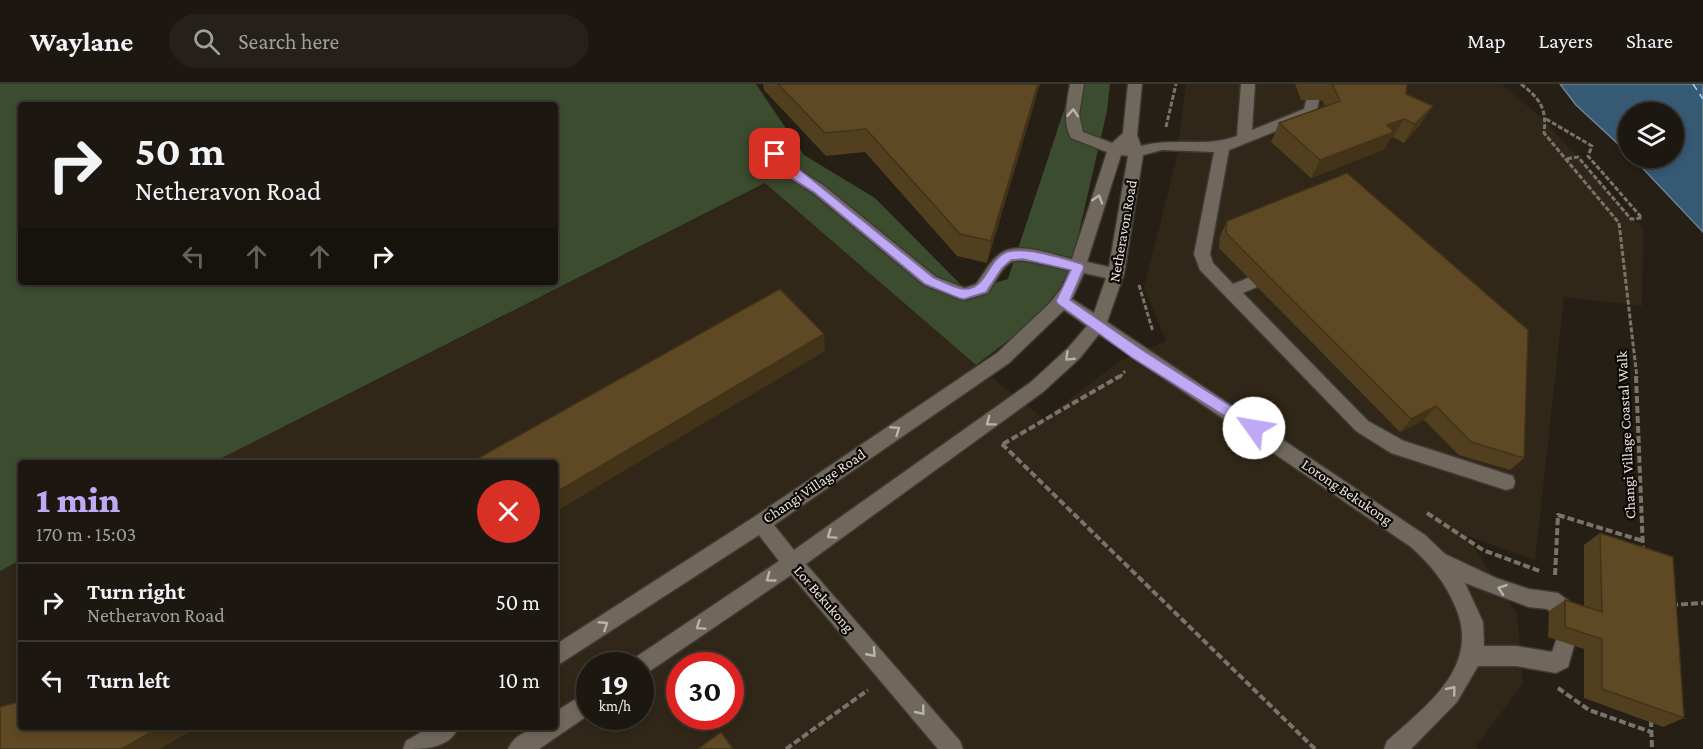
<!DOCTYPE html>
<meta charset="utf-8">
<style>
:root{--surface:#1c1710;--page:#252019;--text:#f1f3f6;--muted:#a09f9f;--line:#3a3630;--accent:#bfa9f4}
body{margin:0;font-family:"Crimson Pro",serif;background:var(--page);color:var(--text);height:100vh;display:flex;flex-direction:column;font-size:22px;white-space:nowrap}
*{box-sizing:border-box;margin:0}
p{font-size:20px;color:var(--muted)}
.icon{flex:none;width:33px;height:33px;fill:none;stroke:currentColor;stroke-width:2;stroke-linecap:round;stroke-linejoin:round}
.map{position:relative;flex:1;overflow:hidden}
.drawer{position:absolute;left:18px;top:376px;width:540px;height:270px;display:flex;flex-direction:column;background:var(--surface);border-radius:6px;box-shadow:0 3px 9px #0003,0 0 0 2px var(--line)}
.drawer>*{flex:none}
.top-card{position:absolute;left:18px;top:18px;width:540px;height:183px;border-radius:6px;box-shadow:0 3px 9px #0003,0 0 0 2px var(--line);background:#1c1710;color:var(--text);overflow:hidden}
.buttons{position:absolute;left:1618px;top:18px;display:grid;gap:12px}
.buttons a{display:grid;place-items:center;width:66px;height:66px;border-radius:50%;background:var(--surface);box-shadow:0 3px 9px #0003,0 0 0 2px var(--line);font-size:30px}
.speed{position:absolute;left:576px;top:568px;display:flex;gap:12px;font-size:30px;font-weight:700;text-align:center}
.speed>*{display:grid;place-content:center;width:78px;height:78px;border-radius:50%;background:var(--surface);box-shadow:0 3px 9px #0003,0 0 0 2px var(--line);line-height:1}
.speed small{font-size:15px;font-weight:400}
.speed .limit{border:9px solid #d22;background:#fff;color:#111}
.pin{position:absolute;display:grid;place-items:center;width:51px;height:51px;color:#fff;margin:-26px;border-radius:12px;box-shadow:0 3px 9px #0006}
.me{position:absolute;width:66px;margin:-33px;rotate:302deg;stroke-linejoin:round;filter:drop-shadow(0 0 4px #0008)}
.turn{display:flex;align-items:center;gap:21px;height:126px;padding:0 18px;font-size:27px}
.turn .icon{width:78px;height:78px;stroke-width:2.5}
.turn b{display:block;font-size:42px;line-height:51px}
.lanes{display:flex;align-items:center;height:57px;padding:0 18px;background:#0003;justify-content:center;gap:30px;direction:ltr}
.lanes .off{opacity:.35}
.round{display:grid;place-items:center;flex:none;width:63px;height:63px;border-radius:32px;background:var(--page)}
.overview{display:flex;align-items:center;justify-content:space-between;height:102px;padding:0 18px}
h1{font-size:36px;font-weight:800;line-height:45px;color:var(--accent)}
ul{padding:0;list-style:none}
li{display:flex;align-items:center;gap:18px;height:78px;padding:0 18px;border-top:2px solid var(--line)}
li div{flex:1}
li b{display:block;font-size:22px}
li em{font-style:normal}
header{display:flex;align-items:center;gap:36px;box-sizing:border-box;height:84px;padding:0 30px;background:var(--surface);border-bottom:2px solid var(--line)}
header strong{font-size:28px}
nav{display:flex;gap:33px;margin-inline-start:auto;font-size:21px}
.search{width:420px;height:54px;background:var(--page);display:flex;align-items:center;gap:15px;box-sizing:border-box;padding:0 21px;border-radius:33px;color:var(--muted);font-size:22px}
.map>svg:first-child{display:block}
.built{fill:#312718;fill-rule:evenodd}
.green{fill:#3c4c2f;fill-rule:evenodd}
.water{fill:#365974;stroke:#6c8394;stroke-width:1.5}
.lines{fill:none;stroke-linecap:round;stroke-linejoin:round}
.ferry{stroke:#a5d4fa;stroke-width:1.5;stroke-dasharray:7 5;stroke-linecap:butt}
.minor-casing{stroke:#3e3a33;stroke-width:3}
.path-far1{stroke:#79746b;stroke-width:3;stroke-dasharray:5 2;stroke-linecap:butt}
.path{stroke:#79746b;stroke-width:4;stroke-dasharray:7 3;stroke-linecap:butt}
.minor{fill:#70685c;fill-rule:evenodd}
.wall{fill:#523f1f}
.shaded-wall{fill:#423319}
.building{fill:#5f4924;stroke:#423319;stroke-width:1.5}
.oneway{stroke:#b9b4ab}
.route{fill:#bfa9f4;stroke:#7c6e9f;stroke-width:1.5}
.labels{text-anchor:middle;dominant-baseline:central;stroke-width:4.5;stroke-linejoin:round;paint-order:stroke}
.street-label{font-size:15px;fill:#eae6df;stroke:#0c0906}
</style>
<header>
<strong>Waylane</strong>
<div class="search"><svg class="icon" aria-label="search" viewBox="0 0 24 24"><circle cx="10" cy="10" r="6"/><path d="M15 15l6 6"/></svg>Search here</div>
<nav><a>Map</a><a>Layers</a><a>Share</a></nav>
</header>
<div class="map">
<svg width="1703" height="665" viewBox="0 0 1703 665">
<rect width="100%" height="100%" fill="#251f15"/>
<!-- built -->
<path class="built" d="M1186 0H1502L1543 35 1643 145 1642 222 1564 213 1535 476 1467 452 1517 530 1523 600 1476 662 1479 665H0V487L21 476V644H555V380L212 379 766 99 976 281 1044 335 1120 277 1166 257 1144 204 1176 77ZM590 582H640V633H590ZM680 582H730V633H680Z"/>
<!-- green -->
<path class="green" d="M0 0H756L804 71 875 114 967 207 1008 195 1068 14 1070 0H1110L1107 27 1070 187 1050 225 976 281 765 99 212 379 21 380V476L0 487ZM21 21H555V198H21Z"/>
<!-- water -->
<polygon class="water" points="1560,0 1703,0 1703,148 1633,74 1674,74 1674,28 1629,28 1629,70 1576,21"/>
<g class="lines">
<!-- ferry -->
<polyline class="ferry" points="1693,0 1703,15"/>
<defs>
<g id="minor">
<path d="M1070 0H1084L1079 30 1083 48 1112 59 1123 49 1128 0H1142L1137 51 1141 62C1173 53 1206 64 1237 52L1241 0H1255L1252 46 1304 25 1307 13H1317L1319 16 1316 31 1229 66 1210 170 1213 179 1233 200 1253 192 1259 194 1261 198 1259 202 1243 209 1368 337 1404 357 1513 392 1515 398 1513 404 1506 406 1391 369 1356 347 1200 186 1194 170 1214 68 1162 66 1143 71 1124 190 1107 238 1425 451 1445 470 1496 494 1529 505 1558 509 1570 518 1576 532 1573 539 1566 542 1559 539 1556 532 1547 525 1529 523 1465 499 1483 538 1484 562H1516L1552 568 1558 551 1565 548 1572 551 1575 558 1568 583 1556 589 1516 582H1478L1457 618 1411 665H1384L1387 657C1427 621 1482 582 1455 522 1445 498 1430 480 1411 463L1099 250 1080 274 1043 308 806 480 960 657 963 665H938L791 491 647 589 640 592V582H629L633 575 779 477 759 451 555 583V561L754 433 997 269 1050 219 1063 202 1069 186C1056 184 1022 173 1011 178 1001 184 994 200 988 209L964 216 924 201 813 109 789 94 770 73 765 63 767 60H777L799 86 823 101 936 193 965 204 976 200C984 190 991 174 1003 168 1021 158 1054 171 1072 175L1107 68 1071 54C1062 37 1067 18 1070 0ZM1121 71 1128 72 1109 183 1087 178ZM1084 189 1106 194 1094 229 1072 215ZM1064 226 1087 242 1068 264 1031 298 794 466 774 441 1009 279Z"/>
<path d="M590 606V630L539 665H508C516 646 537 644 555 644V628Z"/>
<path d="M428 644H458C449 665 424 665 403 665L406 657Z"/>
</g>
</defs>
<!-- minor casing -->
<use href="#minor" class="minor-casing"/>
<!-- path-far1 -->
<g class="path-far1">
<path d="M1521 0C1540 15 1547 24 1544 49L1619 139 1637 294"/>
<polyline points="1546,35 1592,62 1588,72 1642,134 1631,135 1578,73 1566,75"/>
<polyline points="1166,43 1176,0"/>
<polyline points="1139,201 1153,248"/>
<polyline points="1119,294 1125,287"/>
</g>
<!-- path -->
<g class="path">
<polyline points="1636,292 1643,466"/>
<polyline points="1002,360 1315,665"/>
<polyline points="1003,360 1120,292"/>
<polyline points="1427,429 1483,466 1542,488"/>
<polyline points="1555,491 1558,431 1643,457"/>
<polyline points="1671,521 1703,519"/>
<polyline points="669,593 676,609"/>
<polyline points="1558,604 1589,626 1651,648"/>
<polyline points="1651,636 1652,665"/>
<polyline points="786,665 868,606"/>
</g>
<!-- minor -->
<use href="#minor" class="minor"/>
</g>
<!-- wall -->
<g class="wall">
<polygon points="763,0 1040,0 987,179 957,172 865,68 826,72 764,6"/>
<polygon points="1295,0 1407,0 1406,10 1421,40 1404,59 1393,53 1390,55 1383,66 1311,94 1271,58 1279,39 1325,22 1322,16 1301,16"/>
<polygon points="1227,137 1524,374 1510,386 1459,371 1424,336 1400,348 1219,164 1220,152"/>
<polygon points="1600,449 1684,634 1663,643 1584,614 1584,565 1548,553 1549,527 1565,516 1584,522 1584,461"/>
</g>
<!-- shaded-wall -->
<g class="shaded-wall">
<polygon points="1038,0 1040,0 987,179 991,157"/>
<polygon points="1433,22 1421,40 1404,59 1415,40"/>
<polygon points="1404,35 1393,53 1390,55 1383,66 1311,94 1320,76 1387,41"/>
<polygon points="824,250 825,267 555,428 555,409"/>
<polygon points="1436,322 1424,336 1400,348 1411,335"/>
<polygon points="158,644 196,644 160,665 122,665"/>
</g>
<!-- building -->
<g class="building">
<polygon points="778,0 1038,0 991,157 960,150 866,45 825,49"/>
<polygon points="1332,0 1407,0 1406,10 1433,22 1415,40 1404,35 1387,41 1394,48 1320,76 1279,39 1340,17"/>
<polygon points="1347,89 1528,246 1524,374 1471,358 1436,322 1411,335 1226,149 1227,137"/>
<polygon points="780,205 824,250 555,409 555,380 468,380"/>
<polygon points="1600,449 1673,473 1684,634 1602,605 1602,555 1565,543 1565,516 1602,528"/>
<polygon points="21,617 21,644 158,644 122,665 0,665 0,623"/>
<polygon points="721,648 733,665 698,665"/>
</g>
<!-- one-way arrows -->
<defs><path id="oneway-chevron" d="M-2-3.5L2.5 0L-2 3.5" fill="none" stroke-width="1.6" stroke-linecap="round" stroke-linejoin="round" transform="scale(1.5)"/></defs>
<g class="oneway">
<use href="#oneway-chevron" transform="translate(1073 29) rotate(-86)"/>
<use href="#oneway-chevron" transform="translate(1098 115) rotate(-72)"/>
<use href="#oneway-chevron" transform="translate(1069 273) rotate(136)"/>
<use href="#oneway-chevron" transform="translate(990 338) rotate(143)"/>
<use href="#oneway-chevron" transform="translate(896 346) rotate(-34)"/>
<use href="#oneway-chevron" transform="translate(831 451) rotate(145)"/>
<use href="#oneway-chevron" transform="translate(770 494) rotate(144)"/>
<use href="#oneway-chevron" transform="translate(1502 505) rotate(-161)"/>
<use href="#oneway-chevron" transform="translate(604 541) rotate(-33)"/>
<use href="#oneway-chevron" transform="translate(700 542) rotate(146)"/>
<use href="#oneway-chevron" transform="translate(872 569) rotate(48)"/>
<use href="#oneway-chevron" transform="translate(1452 606) rotate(-51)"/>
<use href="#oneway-chevron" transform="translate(921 627) rotate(51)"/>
</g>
<!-- route -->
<path class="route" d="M775 66 934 194C942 197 956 205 965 205 985 206 988 177 1005 169 1021 161 1065 175 1082 180L1084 183 1070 216 1144 267 1259 340V348H1250L1134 275 1058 220 1056 217 1071 186 1023 175 1011 176 1002 184 986 208 964 215 959 214 925 200 814 108 790 93 769 70Z"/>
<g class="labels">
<!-- street labels -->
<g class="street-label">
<text transform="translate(1123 147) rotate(-80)">Netheravon Road</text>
<text transform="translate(1626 351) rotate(-93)">Changi Village Coastal Walk</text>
<text transform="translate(814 402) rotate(-34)">Changi Village Road</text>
<text transform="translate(1347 408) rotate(34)">Lorong Bekukong</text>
<text transform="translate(824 515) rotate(49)">Lor Bekukong</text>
</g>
</g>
</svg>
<div class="buttons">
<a><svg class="icon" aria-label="layers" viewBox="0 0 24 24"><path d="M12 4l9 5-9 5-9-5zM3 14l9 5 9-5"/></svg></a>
</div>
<div class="speed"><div>19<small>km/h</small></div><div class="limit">30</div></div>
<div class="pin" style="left:775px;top:70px;background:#d93025"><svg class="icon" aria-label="arrive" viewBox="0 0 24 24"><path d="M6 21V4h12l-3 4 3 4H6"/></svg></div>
<svg class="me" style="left:1254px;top:344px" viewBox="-20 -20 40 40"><circle r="19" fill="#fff"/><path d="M0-13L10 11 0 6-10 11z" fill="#bfa9f4"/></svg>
<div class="top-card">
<div class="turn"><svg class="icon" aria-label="right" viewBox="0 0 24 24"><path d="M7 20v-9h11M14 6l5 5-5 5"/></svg><div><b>50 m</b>Netheravon Road</div></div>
<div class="lanes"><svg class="icon off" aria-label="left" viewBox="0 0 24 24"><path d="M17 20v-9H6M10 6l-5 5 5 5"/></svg><svg class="icon off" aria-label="ahead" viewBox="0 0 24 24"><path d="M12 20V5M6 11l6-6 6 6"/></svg><svg class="icon off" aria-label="ahead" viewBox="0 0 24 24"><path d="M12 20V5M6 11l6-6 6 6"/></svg><svg class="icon" aria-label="right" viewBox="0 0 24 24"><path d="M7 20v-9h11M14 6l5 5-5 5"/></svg></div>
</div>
<section class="drawer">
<div class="overview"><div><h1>1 min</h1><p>170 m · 15:03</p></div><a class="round" style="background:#d93025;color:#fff"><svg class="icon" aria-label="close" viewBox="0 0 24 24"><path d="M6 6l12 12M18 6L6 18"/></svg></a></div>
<ul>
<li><svg class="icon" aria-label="right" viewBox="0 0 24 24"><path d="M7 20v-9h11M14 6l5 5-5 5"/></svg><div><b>Turn right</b><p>Netheravon Road</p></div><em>50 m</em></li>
<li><svg class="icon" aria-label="left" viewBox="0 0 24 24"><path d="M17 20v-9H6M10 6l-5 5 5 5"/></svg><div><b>Turn left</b></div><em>10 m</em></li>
</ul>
</section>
</div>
